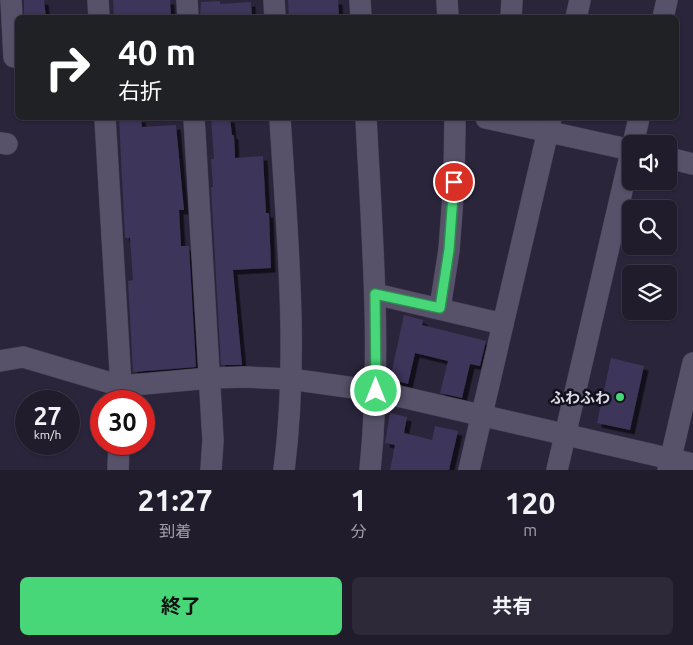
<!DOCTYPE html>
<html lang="ja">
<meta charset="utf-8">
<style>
:root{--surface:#201c2c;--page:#2d2938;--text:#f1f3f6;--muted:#a2a1a9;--line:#3d3a48;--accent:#47d779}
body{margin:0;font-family:Ubuntu,"Noto Sans JP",sans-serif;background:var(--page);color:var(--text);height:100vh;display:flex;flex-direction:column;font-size:19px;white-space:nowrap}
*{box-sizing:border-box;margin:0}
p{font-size:16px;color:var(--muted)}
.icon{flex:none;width:28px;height:28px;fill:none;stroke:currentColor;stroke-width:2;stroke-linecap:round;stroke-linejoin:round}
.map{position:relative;height:470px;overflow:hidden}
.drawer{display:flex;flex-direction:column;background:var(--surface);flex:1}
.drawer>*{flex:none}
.top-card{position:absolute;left:15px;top:15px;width:664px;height:105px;border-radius:8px;box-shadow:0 1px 4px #0004,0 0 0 1px var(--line);background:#202124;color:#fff;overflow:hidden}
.tools{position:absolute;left:622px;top:135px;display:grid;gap:10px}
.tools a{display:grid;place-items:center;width:55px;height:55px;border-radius:8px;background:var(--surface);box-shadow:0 1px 4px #0004,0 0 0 1px var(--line);font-size:25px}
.speed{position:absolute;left:15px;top:390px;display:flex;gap:10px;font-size:25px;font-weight:700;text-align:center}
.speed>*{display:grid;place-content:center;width:65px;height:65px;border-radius:50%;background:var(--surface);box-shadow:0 1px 4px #0004,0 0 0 1px var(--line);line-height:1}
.speed small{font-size:12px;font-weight:400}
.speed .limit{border:8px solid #d22;background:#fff;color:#111}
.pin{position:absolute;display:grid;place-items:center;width:42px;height:42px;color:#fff;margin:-21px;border:2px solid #fff;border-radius:50%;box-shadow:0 1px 5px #0007}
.me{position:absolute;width:55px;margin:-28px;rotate:0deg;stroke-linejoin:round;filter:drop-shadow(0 0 4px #0008)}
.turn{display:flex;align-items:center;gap:18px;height:105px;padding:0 20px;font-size:22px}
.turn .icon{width:65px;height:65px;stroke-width:2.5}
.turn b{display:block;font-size:35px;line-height:42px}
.eta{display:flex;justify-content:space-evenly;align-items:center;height:85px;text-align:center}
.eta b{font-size:30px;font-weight:700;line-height:35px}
.primary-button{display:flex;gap:10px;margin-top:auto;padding:10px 20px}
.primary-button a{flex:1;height:58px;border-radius:8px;background:var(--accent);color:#111;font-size:20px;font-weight:700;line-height:58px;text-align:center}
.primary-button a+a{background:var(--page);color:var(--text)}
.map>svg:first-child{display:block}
.building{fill:#3e355a;filter:url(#shadow)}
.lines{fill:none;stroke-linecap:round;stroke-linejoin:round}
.minor-casing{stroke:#484255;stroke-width:22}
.minor{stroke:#57526a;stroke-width:21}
.route-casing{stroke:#2e8c4f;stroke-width:12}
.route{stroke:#47d779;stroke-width:9}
.poi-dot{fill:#47d779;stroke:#12101a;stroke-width:2}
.labels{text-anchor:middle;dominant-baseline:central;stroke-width:5;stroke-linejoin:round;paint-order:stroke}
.poi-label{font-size:15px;font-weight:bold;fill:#dddae9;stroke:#12101a;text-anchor:end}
</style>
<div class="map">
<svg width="693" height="470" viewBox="0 0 693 470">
<defs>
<filter id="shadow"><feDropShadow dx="4.5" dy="4.5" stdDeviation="0" flood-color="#0009"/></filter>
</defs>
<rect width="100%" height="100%" fill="#2a253b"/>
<!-- building -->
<g class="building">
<polygon points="24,0 44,0 46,18 24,18"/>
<polygon points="113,0 170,0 171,18 114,18"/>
<polygon points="288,0 338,0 339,18 289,18"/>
<polygon points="220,1 220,4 251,2 252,18 200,18 201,2"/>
<polygon points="119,118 141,118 142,127 176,125 184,210 179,210 181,246 189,246 196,367 133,372 128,281 133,280 130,238 125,238"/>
<polygon points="211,118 230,118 232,135 234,135 235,158 263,156 266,213 269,213 271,268 233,270 242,365 221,365 211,187 213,187 211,159 214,159"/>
<polygon points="404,315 423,320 422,325 486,341 480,366 470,364 462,398 440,393 448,361 415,353 408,384 390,379"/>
<polygon points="611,358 644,366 630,430 597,423"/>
<polygon points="390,413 407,417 404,433 432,440 435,426 458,431 449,470 390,470 395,445 385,443"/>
</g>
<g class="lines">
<defs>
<g id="minor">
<polyline points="11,0 14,57"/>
<polyline points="98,0 99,18"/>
<polyline points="187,0 188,18"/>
<polyline points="274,0 275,18"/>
<polyline points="360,0 361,18"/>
<polyline points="447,0 448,18"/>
<polyline points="511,18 512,0"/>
<polyline points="576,18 580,0"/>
<polyline points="663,18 667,0"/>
<polyline points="105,118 121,386 121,401"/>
<polyline points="194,118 213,440 211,470"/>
<path d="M280 118C287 234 299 353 284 470"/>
<path d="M366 118C372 235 382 353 370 470"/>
<polyline points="486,118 631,150"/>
<polyline points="0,143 7,144"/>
<polyline points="633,144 639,118"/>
<polyline points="669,158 693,164"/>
<polyline points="375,294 503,324"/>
<polyline points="440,308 449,250 454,183 455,118"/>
<polyline points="0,361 23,357 121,386 210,378 245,377 290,379 376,391 693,464"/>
<polyline points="118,470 119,444"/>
<polyline points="469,470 551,118"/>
<polyline points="557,470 631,152"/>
<polyline points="668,470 693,363"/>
</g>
</defs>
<!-- minor casing -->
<use href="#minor" class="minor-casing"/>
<!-- minor -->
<use href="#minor" class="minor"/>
</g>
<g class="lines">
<defs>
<polyline id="route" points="376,391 375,294 440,308 449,250 454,182"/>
</defs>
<!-- route casing -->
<use href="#route" class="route-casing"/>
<!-- route -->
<use href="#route" class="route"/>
</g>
<!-- markers -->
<circle class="poi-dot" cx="620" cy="397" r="5"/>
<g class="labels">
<!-- poi labels -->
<g class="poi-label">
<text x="610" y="397">ふわふわ</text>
</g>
</g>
</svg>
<div class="tools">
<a><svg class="icon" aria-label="sound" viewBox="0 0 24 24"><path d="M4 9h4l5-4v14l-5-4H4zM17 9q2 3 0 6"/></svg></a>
<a><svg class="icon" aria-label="search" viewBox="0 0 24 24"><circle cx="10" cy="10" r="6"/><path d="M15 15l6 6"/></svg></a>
<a><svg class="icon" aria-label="layers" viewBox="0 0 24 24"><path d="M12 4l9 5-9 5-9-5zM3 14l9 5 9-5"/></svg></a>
</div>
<div class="speed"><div>27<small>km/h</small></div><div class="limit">30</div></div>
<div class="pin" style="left:454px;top:182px;background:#d93025"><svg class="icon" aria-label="arrive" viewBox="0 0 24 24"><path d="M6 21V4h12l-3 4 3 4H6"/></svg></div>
<svg class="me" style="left:376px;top:391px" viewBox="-20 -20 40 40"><circle r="17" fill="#47d779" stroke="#fff" stroke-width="3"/><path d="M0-11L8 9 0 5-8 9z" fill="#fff"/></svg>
<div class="top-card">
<div class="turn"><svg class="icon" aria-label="right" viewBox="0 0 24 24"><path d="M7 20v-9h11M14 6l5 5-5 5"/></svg><div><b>40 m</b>右折</div></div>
</div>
</div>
<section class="drawer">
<div class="eta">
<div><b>21:27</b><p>到着</p></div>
<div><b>1</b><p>分</p></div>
<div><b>120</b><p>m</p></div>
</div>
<div class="primary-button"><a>終了</a><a>共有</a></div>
</section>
